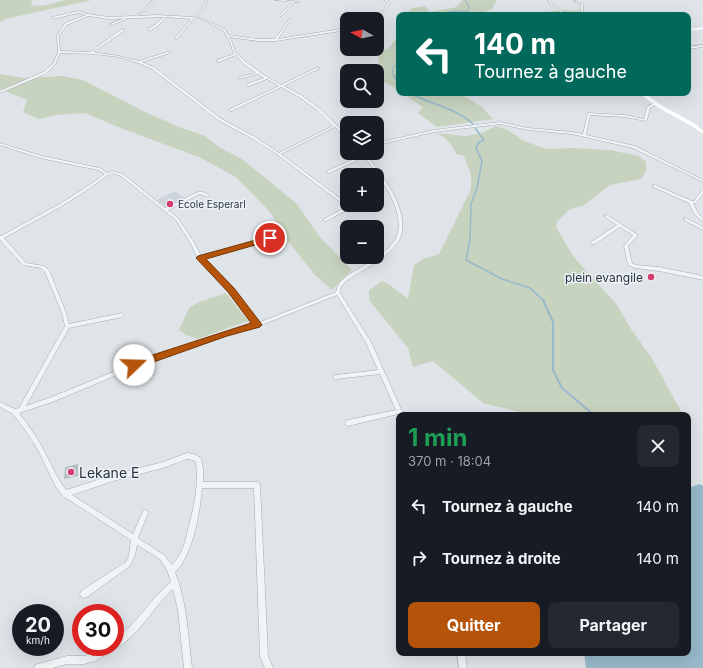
<!DOCTYPE html>
<html lang="fr">
<meta charset="utf-8">
<style>
:root{--surface:#171b24;--page:#242831;--text:#f1f3f6;--muted:#9ea1a6;--accent:#b45309}
body{margin:0;font-family:Inter,sans-serif;background:var(--page);color:var(--text);height:100vh;display:flex;flex-direction:column;font-size:15px;white-space:nowrap}
*{box-sizing:border-box;margin:0}
p{font-size:13px;color:var(--muted)}
.icon{flex:none;width:22px;height:22px;fill:none;stroke:currentColor;stroke-width:2;stroke-linecap:round;stroke-linejoin:round}
.map{position:relative;flex:1;overflow:hidden}
.side{position:absolute;left:396px;top:412px;width:295px;height:244px;display:flex;flex-direction:column;background:var(--surface);border-radius:8px;box-shadow:0 4px 16px #0002}
.side>*{flex:none}
.top-card{position:absolute;left:396px;top:12px;width:295px;height:84px;border-radius:8px;box-shadow:0 4px 16px #0002;background:#00695c;color:#fff;overflow:hidden}
.needle{width:26px;rotate:278deg}
.tools{position:absolute;left:340px;top:12px;display:grid;gap:8px}
.tools a{display:grid;place-items:center;width:44px;height:44px;border-radius:8px;background:var(--surface);box-shadow:0 4px 16px #0002;font-size:20px}
.speed{position:absolute;left:12px;top:604px;display:flex;gap:8px;font-size:20px;font-weight:700;text-align:center}
.speed>*{display:grid;place-content:center;width:52px;height:52px;border-radius:50%;background:var(--surface);box-shadow:0 4px 16px #0002;line-height:1}
.speed small{font-size:10px;font-weight:400}
.speed .limit{border:6px solid #d22;background:#fff;color:#111}
.pin{position:absolute;display:grid;place-items:center;width:34px;height:34px;color:#fff;margin:-17px;border:2px solid #fff;border-radius:50%;box-shadow:0 1px 4px #0007}
.me{position:absolute;width:44px;margin:-22px;rotate:69deg;stroke-linejoin:round;filter:drop-shadow(0 0 3px #0008)}
.turn{display:flex;align-items:center;gap:14px;height:84px;padding:0 12px;font-size:18px}
.turn .icon{width:52px;height:52px;stroke-width:2.5}
.turn b{display:block;font-size:28px;line-height:34px}
.round{display:grid;place-items:center;flex:none;width:42px;height:42px;border-radius:8px;background:var(--page)}
.headline{display:flex;align-items:center;justify-content:space-between;height:68px;padding:0 12px}
h1{font-size:24px;font-weight:700;line-height:30px;color:#1e9e55}
.cta{display:flex;gap:8px;margin-top:auto;padding:8px 12px}
.cta a{flex:1;height:46px;border-radius:8px;background:var(--accent);color:#fff;font-size:16px;font-weight:700;line-height:46px;text-align:center}
.cta a+a{background:var(--page);color:var(--text)}
ul{padding:0;list-style:none}
li{display:flex;align-items:center;gap:12px;height:52px;padding:0 12px}
li div{flex:1}
li b{display:block;font-size:15px}
li em{font-style:normal}
.map>svg:first-child{display:block}
.built{fill:#ccd3db}
.green{fill:#c7d3bf}
.water{fill:#97b9ca}
.lines{fill:none;stroke-linecap:round;stroke-linejoin:round}
.stream-far2{stroke:#97b9ca;stroke-width:1}
.stream-far1{stroke:#97b9ca;stroke-width:1.5}
.stream{stroke:#97b9ca;stroke-width:2}
.building{fill:#b5bec5}
.minor-casing{stroke:#a3acb2;stroke-width:1}
.minor{fill:#f1f4f7;fill-rule:evenodd}
.secondary{fill:#fff;fill-rule:evenodd}
.route{fill:#b45309;stroke:#753606}
.poi-dot{fill:#d43c6e;stroke:#eef2f6;stroke-width:1.5}
.labels{text-anchor:middle;dominant-baseline:central;stroke-width:3;stroke-linejoin:round;paint-order:stroke}
.far-poi-label{font-size:10px;fill:#263440;stroke:#eef2f6;text-anchor:start}
.poi-label{font-size:12px;fill:#263440;stroke:#eef2f6;text-anchor:end}
.near-poi-label{font-size:14px;fill:#263440;stroke:#eef2f6;text-anchor:start}
</style>
<div class="map">
<svg width="703" height="668" viewBox="0 0 703 668">
<rect width="100%" height="100%" fill="#dee4e8"/>
<!-- built -->
<polygon class="built" points="175,191 186,199 168,209 157,200"/>
<!-- green -->
<g class="green">
<path d="M0 0H33L31 2 32 5C43 8 56 2 66 0 74 0 84 0 92 0L5 19 0 22Z"/>
<polygon points="460,0 497,0 492,9 479,14 451,13 443,15 403,15 413,8 425,6 430,12 457,7 462,1"/>
<polygon points="563,10 581,11 584,15 530,15 526,13 548,14 551,11"/>
<path d="M399 38V91C392 84 384 85 377 77V71H373L371 68 379 63 378 54 389 48 395 40Z"/>
<polygon points="0,74 23,78 62,76 83,80 143,111 174,125 205,136 219,147 242,159 297,204 320,237 352,270 332,290 315,275 288,241 270,212 236,177 201,158 118,127 85,113 57,115 39,119 23,112 27,100 0,89"/>
<polygon points="402,93 459,93 482,107 493,119 437,127 418,113 423,107"/>
<path d="M496 126 508 130 522 140 546 149 572 148 610 150 639 156 646 162V171L641 179 610 185 584 205 569 210 557 222 556 227 573 256 617 305 631 329 653 360 683 415H531L483 403 433 361 413 367 408 348 369 300V290L382 281 390 285 408 299 414 265 423 259 439 254 471 189V175L464 156 456 154C452 144 445 136 435 133L466 136 482 133Z"/>
<polygon points="226,293 248,321 197,339 186,335 179,330 189,308 199,302"/>
</g>
<!-- water -->
<polygon class="water" points="700,484 703,486 703,668 586,668 584,653 688,653 688,488"/>
<g class="lines">
<!-- stream-far2 -->
<g class="stream-far2">
<polyline points="431,15 455,11 468,11 469,7 465,0"/>
<polyline points="399,56 397,58 399,58"/>
<polyline points="394,77 392,68 399,63"/>
</g>
<!-- stream-far1 -->
<g class="stream-far1">
<polyline points="394,76 399,84"/>
<path d="M410 93C431 105 455 107 473 124"/>
<polyline points="475,128 484,140 478,143 476,148 482,161 477,188 471,204 470,240 466,260 502,279 530,288 544,301"/>
</g>
<!-- stream -->
<polyline class="stream" points="543,300 553,322 553,370 562,388 594,415"/>
</g>
<!-- building -->
<polygon class="building" points="78,464 78,476 64,479 65,467"/>
<g class="lines">
<defs>
<g id="minor">
<polygon points="153,0 155,0 145,11 137,16 157,15 193,17 194,18 177,39 175,38 191,19 166,17 158,26 149,31 148,29 156,24 164,17 109,19 88,16 67,25 59,36 60,51 90,52 122,29 124,29 124,31 93,52 119,56 139,61 170,51 170,53 142,62 154,67 220,118 255,137 279,153 333,126 317,110 299,97 281,87 232,111 230,111 230,109 279,86 267,79 249,86 247,86 247,84 264,78 258,74 239,79 239,77 256,73 244,64 236,55 219,62 217,62 217,60 234,54 233,52 230,42 223,30 194,16 206,3 204,0 206,0 208,3 196,16 225,29 228,35 257,39 275,39 290,18 291,19 278,39 347,28 347,30 276,41 257,41 229,37 232,42 235,52 246,62 264,75 281,85 318,67 320,68 284,86 301,95 319,108 347,135 347,138 335,127 281,154 346,203 349,207 347,210 326,221 324,221 324,219 344,208 345,207 344,205 278,155 253,139 218,120 152,69 141,64 119,57 95,54 60,53 55,65 45,74 0,93 0,91 43,72 53,64 58,52 57,36 65,23 86,15 78,13 53,19 52,17 78,11 88,14 109,17 135,16 143,11"/>
<polygon points="275,0 284,0 300,2 299,3 294,2 281,17 280,15 292,2"/>
<polygon points="384,0 387,0 390,2 386,10 370,19 367,19 384,10 388,2"/>
<polygon points="548,0 550,0 553,5 568,15 565,15 551,5"/>
<polygon points="574,1 576,1 583,5 583,11 586,15 584,15 581,11 581,5"/>
<polygon points="125,18 127,19 112,25 110,24"/>
<polygon points="703,45 703,47 688,49 688,47"/>
<polygon points="654,103 657,104 650,108 647,120 645,121 625,117 590,115 586,135 635,146 703,180 703,182 633,148 572,134 528,130 500,124 434,132 377,145 377,143 434,130 500,122 528,128 572,132 583,134 588,113 625,115 644,119 647,107"/>
<path d="M0 143 42 156 100 168 107 173 112 171 123 174 165 208 198 192H203L209 195 210 196 208 197 200 194 168 210 178 218 195 244 201 256 269 237H271V239L203 259 233 289 258 323 336 292C338 280 348 275 358 269 371 262 389 251 396 238 408 212 378 174 363 155L356 161 329 173H327V171L354 159 361 153H366L365 154C382 174 409 208 401 236 399 241 395 247 390 251 377 264 360 271 345 282L341 287 340 293 371 342 401 409 403 411 404 415H399V417L398 414 348 426 346 425 345 423 346 421 348 420 396 410 380 374 336 379H334L333 377 334 375H336L378 370 366 343 337 295 259 326 158 358 52 402 19 413C27 424 36 435 42 447 50 461 56 477 66 490L113 475 163 462 187 453 194 454 201 458 203 469V482H257L259 483 260 485 268 656 273 668H265L260 656 254 488H202C200 510 195 541 184 560 182 565 178 569 175 572 187 602 188 636 192 668H184L178 610 173 589C157 602 132 645 114 648V650L95 661 84 664H67L52 668H34L35 665 38 664 67 656H84L91 654 104 647H115V640C137 624 150 599 171 582L167 570 160 559 137 545 135 555 130 566 87 597 84 598 81 597 80 594 81 591 126 562 129 555 131 540 63 496 56 487 38 450 26 431 13 414 0 407V402L15 409 19 408 65 326 62 313 45 272 41 268 23 265 0 240V236H1L58 205 82 190 105 174 98 170 40 158 0 145ZM112 173 121 176 176 220 191 244 198 259 229 291 254 324 155 355 49 398 26 406 69 328 122 317 124 315 122 313 69 324 66 313 49 270 44 266 26 263 4 238 60 207 84 192 108 175ZM187 459 193 460 196 462C199 484 194 508 188 529 186 538 184 548 179 556 177 559 174 562 172 565L164 555 138 538 148 513 147 511 145 510 143 511 133 534 72 495 113 481 163 468Z"/>
<polygon points="653,185 655,185 692,201 694,201 702,190 703,190 703,194 696,203 693,203 698,213 703,218 703,221 695,215 689,203 653,187"/>
<polygon points="605,215 607,215 638,235 628,246 632,263 636,265 659,267 703,276 703,280 659,271 635,268 628,265 624,246 633,235 620,227 595,244 591,244 591,242 617,225 605,217"/>
<polygon points="684,218 686,218 703,227 703,230 684,220"/>
<polygon points="457,653 465,653 467,668 459,668"/>
</g>
</defs>
<!-- minor casing -->
<use href="#minor" class="minor-casing"/>
<!-- minor -->
<use href="#minor" class="minor"/>
<!-- secondary -->
<g class="secondary">
<polygon points="703,27 703,29 688,31 688,29"/>
<polygon points="639,93 644,93 661,105 697,125 703,131 703,134 693,127 657,107"/>
</g>
</g>
<!-- route -->
<polygon class="route" points="270,236 274,238 273,240 206,259 234,288 260,322 262,325 260,327 227,336 134,369 131,367 130,365 131,362 251,323 228,292 196,258 198,256"/>
<!-- markers -->
<g class="poi-dot">
<circle cx="170" cy="204" r="4"/>
<circle cx="651" cy="277" r="4"/>
<circle cx="71" cy="472" r="4"/>
</g>
<g class="labels">
<!-- far-poi labels -->
<g class="far-poi-label">
<text x="178" y="204">Ecole Esperarl</text>
</g>
<!-- poi labels -->
<g class="poi-label">
<text x="643" y="277">plein evangile</text>
</g>
<!-- near-poi labels -->
<g class="near-poi-label">
<text x="79" y="472">Lekane E</text>
</g>
</g>
</svg>
<div class="tools">
<a><svg class="needle" viewBox="-14 -14 28 28"><path d="M0-13l5 13h-10z" fill="#e53935"/><path d="M0 13l5-13h-10z" fill="#9ea1a6"/></svg></a>
<a><svg class="icon" aria-label="search" viewBox="0 0 24 24"><circle cx="10" cy="10" r="6"/><path d="M15 15l6 6"/></svg></a>
<a><svg class="icon" aria-label="layers" viewBox="0 0 24 24"><path d="M12 4l9 5-9 5-9-5zM3 14l9 5 9-5"/></svg></a>
<a>+</a>
<a>−</a>
</div>
<div class="speed"><div>20<small>km/h</small></div><div class="limit">30</div></div>
<div class="pin" style="left:270px;top:238px;background:#d93025"><svg class="icon" aria-label="arrive" viewBox="0 0 24 24"><path d="M6 21V4h12l-3 4 3 4H6"/></svg></div>
<svg class="me" style="left:134px;top:365px" viewBox="-20 -20 40 40"><circle r="19" fill="#fff"/><path d="M0-13L10 11 0 6-10 11z" fill="#b45309"/></svg>
<div class="top-card">
<div class="turn"><svg class="icon" aria-label="left" viewBox="0 0 24 24"><path d="M17 20v-9H6M10 6l-5 5 5 5"/></svg><div><b>140 m</b>Tournez à gauche</div></div>
</div>
<section class="side">
<div class="headline"><div><h1>1 min</h1><p>370 m · 18:04</p></div><a class="round"><svg class="icon" aria-label="close" viewBox="0 0 24 24"><path d="M6 6l12 12M18 6L6 18"/></svg></a></div>
<ul>
<li><svg class="icon" aria-label="left" viewBox="0 0 24 24"><path d="M17 20v-9H6M10 6l-5 5 5 5"/></svg><div><b>Tournez à gauche</b></div><em>140 m</em></li>
<li><svg class="icon" aria-label="right" viewBox="0 0 24 24"><path d="M7 20v-9h11M14 6l5 5-5 5"/></svg><div><b>Tournez à droite</b></div><em>140 m</em></li>
</ul>
<div class="cta"><a>Quitter</a><a>Partager</a></div>
</section>
</div>
